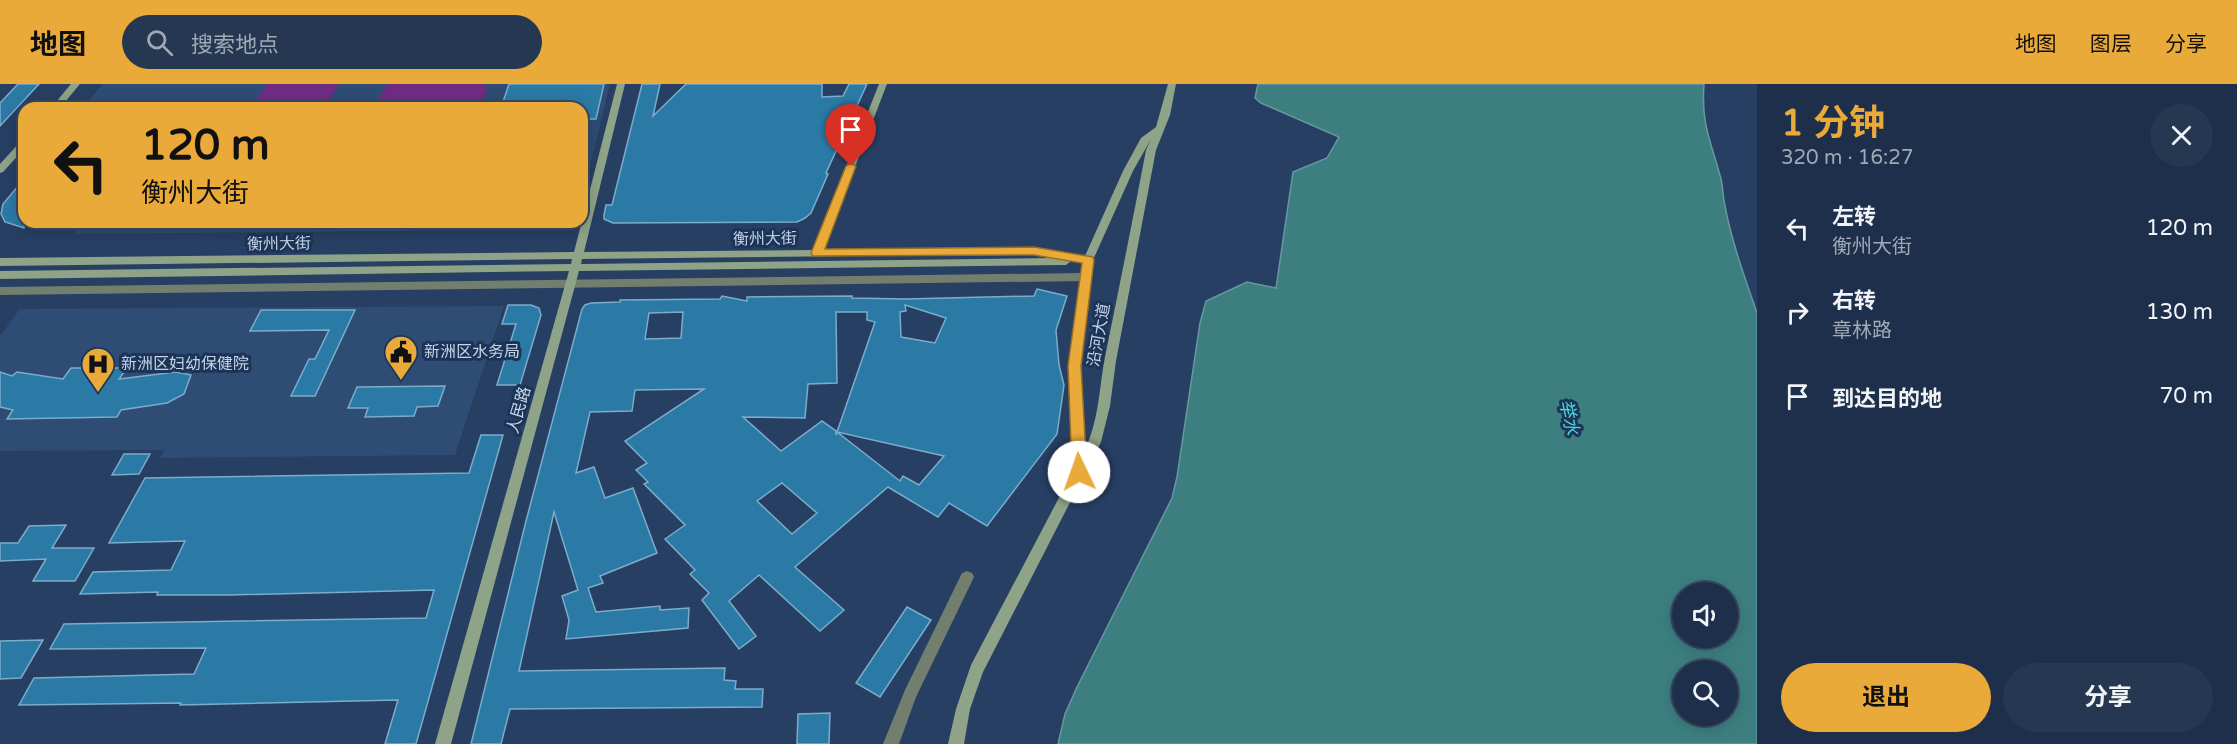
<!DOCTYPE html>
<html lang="zh">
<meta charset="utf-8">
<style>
:root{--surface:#1d2f4a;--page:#253751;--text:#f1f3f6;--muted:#a0a9b5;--line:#3b4a62;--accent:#eaaa39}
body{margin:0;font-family:"Varela Round","Noto Sans SC",sans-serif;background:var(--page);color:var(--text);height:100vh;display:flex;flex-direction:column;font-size:22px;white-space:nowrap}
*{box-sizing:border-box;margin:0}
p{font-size:20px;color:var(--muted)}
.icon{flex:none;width:33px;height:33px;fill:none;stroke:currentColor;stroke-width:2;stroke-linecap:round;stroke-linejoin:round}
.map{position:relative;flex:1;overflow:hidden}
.sheet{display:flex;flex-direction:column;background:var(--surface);width:480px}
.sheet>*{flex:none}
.top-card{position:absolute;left:18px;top:18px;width:570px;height:126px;border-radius:18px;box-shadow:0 3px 15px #0003,0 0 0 2px var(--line);background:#eaaa39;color:#111;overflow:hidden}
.fabs{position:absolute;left:1672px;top:498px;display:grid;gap:12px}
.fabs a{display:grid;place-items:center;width:66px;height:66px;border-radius:50%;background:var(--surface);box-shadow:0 3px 15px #0003,0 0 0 2px var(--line);font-size:30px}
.pin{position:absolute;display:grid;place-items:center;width:51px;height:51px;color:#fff;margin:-62px -26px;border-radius:50% 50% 50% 0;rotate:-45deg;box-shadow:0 0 6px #0007}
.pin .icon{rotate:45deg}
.me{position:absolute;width:66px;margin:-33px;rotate:357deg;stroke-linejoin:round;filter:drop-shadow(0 0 4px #0008)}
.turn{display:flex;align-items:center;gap:21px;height:126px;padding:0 24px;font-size:27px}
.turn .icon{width:78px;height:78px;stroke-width:2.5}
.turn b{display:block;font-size:42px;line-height:51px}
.round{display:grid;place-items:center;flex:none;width:63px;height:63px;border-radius:32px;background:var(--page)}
.overview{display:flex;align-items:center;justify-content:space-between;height:102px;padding:0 24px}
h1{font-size:36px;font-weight:700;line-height:45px;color:var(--accent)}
.primary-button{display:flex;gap:12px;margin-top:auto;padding:12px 24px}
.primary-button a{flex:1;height:69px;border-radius:36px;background:var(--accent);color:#111;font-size:24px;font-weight:700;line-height:69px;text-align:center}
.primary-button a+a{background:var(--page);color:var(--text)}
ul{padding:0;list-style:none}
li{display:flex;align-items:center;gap:18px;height:84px;padding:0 24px}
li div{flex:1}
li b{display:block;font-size:22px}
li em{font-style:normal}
header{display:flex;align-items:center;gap:36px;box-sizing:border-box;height:84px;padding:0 30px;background:var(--accent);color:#111}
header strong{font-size:28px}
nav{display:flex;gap:33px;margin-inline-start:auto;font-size:21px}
.search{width:420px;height:54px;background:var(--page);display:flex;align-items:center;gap:15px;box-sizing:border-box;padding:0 21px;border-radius:33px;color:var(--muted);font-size:22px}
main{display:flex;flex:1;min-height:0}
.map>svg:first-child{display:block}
.built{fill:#2f4c74}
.green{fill:#6e2c83}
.water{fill:#3d7f81;stroke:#6698a0;stroke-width:1.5;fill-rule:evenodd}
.building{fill:#2b7aa5;stroke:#7caccb;stroke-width:1.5;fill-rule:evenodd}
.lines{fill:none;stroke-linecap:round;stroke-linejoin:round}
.street{fill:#727f6e;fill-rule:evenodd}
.secondary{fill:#8ea387;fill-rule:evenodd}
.route{fill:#eaaa39;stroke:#986e25;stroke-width:1.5}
.labels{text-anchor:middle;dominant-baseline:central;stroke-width:6;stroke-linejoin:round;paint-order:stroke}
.street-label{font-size:16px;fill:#c4d3e9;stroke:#1c3557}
.poi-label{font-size:16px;fill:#c4d3e9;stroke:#1c3557;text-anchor:start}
.water-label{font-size:18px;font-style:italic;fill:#4ad9dc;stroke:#1c3557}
</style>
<header>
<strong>地图</strong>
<div class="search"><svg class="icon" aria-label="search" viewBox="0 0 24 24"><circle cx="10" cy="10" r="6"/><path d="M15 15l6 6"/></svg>搜索地点</div>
<nav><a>地图</a><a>图层</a><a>分享</a></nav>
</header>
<main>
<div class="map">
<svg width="1757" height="660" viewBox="0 0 1757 660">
<rect width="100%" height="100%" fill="#273f63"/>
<!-- built -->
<g class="built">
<polygon points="103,0 610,0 582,114 582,24 82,24"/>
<polygon points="83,138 576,138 574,145 74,150"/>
<polygon points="504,222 455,371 160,374 164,366 0,367 0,252 20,225"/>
</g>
<!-- green -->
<g class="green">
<polygon points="267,0 339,0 324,24 251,24"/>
<polygon points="387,0 484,0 487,6 480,24 374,24"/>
</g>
<!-- water -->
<path class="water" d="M1258 0H1704C1701 42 1711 57 1721 95 1723 104 1723 113 1725 122 1732 159 1745 194 1757 229V660H1058L1065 630 1077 603 1172 414 1177 393 1200 239 1206 217 1247 198 1276 204 1293 88 1327 74 1339 53 1261 19 1255 14ZM1683 508H1728V554H1683ZM1683 586H1728V632H1683Z"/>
<!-- building -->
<g class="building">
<polygon points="18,0 39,0 0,42 0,19"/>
<polygon points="509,0 604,0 596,35 582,35 582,24 501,24"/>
<polygon points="642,0 660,0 653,32 686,0 822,0 822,13 843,12 849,0 867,0 826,89 828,90 811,129 805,134 797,138 613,139 604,135 604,131 606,121 612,121"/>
<polygon points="24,95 24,144 5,138 1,130 3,120"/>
<path d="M1037 205 1067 212 1056 246 1059 281 1064 301 1057 350 987 442 949 419 938 433 888 403 795 483 844 526 820 547 759 491 729 517 756 552 739 565 702 516 709 509 690 490 695 486 665 455 685 441 644 400 648 398 636 386 647 379 625 357 704 305 635 306 632 327 590 328 576 389 594 383 605 414 633 404 657 469 600 492 603 499 588 504 596 528 660 522V526L689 524 688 544 566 555 569 536 562 512 578 506 554 428 519 587 725 584 724 596 736 597 735 605H763L762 623 510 625 501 660H471L526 437 582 225 585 221 591 219 620 218V216L720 215 722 212 747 217V213L852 212V214L905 215 1034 212ZM905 221 946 234 935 259 901 253 900 228 906 227ZM683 228 681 254 645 255 649 229ZM836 228H867V236L875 238 837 348 944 372 919 401 903 392 900 397 837 348 836 351V347L822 337 781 367 743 333 805 334 808 300 837 299ZM782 399 817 429 792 450 757 417Z"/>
<polygon points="508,221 531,221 539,224 541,231 520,301 497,301 516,240 502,240"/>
<polygon points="261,226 355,226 315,312 291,312 309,275 315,275 329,246 250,247"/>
<polygon points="71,284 127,284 119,295 176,288 191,291 184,310 167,319 121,326 117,333 7,335 13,326 0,323 0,288 12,292 17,288 63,295"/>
<polygon points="445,302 438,322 417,323 414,332 365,333 368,324 348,324 357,303"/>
<polygon points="481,351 503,351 416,660 385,660 398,616 180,621 181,619 19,621 34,594 194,590 206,564 50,565 64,540 426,534 434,506 229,511 157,511 158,508 80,510 93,488 171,486 185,457 109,459 145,394 469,389"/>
<polygon points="124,370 150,370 139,390 112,391"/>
<polygon points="66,441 52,464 94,464 75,497 33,497 46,475 0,477 0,459 18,459 29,442"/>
<polygon points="907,523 931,536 880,613 856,599"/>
<polygon points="43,556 21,594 0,595 0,557"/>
<polygon points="830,629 829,660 797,660 798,630"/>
</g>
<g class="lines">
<!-- street -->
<g class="street">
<polygon points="1085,189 1090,193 1085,197 0,211 0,203"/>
<polygon points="967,487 972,489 974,493 916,613 899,660 883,660 905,606 962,489"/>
</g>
<!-- secondary -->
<g class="secondary">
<polygon points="71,0 80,0 60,24 51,24"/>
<path d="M617 0H625L584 168 813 166 879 0H887L823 166 1034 164 1085 172 1123 87 1141 54 1156 43 1168 0H1176L1170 31 1156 66 1116 277 1110 322 1101 358 983 588 970 625 964 660H948L956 625 971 581 1073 387 1068 282 1082 179 1071 177 1066 181 579 187 451 660H435L569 187 0 195V187L571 180 572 175 0 182V174L574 168ZM1151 55 1146 66C1133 135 1119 204 1105 273 1099 304 1099 338 1084 367L1080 282 1093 176 1133 87ZM1034 170 1053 174 581 180 582 175Z"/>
<polygon points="24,56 24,65 3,88 0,89 0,80 21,57"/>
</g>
</g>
<!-- route -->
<polygon class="route" points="851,79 856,82 825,165 1034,163 1093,173 1094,176 1081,282 1087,388 1084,392 1074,392 1072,388 1068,282 1082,179 1034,171 813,172 811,169 846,82"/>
<!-- icons -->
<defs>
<symbol id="civic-pin" viewBox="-11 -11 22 30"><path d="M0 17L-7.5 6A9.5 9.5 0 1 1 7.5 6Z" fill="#eaaa39" stroke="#1c3557"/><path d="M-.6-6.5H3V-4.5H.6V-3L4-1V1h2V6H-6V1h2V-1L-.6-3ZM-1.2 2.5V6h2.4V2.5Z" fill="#111"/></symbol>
<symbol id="hospital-pin" viewBox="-11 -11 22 30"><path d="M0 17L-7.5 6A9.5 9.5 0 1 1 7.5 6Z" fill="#eaaa39" stroke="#1c3557"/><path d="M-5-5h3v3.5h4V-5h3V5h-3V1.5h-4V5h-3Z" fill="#111"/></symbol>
</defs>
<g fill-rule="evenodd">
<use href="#civic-pin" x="382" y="249" width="38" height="52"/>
<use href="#hospital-pin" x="79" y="261" width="38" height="52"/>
</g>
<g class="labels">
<!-- street labels -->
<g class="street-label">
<text transform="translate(765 155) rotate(-1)">衡州大街</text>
<text transform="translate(279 160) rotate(-1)">衡州大街</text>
<text transform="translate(1099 251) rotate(-80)">沿河大道</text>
<text transform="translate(519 326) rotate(-74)">人民路</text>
</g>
<!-- poi labels -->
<g class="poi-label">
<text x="424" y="268">新洲区水务局</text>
<text x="121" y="280">新洲区妇幼保健院</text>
</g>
<!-- water labels -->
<g class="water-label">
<text transform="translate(1569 333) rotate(78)">举水</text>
</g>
</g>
</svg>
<div class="fabs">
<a><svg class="icon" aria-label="sound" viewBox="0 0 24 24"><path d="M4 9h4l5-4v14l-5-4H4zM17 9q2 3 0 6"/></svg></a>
<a><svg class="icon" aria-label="search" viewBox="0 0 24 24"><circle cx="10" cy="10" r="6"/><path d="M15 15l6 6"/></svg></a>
</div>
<div class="pin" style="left:851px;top:82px;background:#d93025"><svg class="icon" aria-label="arrive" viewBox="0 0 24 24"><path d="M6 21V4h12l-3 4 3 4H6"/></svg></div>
<svg class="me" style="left:1079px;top:388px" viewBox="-20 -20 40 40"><circle r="19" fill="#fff"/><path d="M0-13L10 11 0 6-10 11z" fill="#eaaa39"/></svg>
<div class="top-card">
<div class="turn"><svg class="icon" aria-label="left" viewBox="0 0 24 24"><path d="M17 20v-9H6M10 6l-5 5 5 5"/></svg><div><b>120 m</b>衡州大街</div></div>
</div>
</div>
<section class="sheet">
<div class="overview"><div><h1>1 分钟</h1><p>320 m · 16:27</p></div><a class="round"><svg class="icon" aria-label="close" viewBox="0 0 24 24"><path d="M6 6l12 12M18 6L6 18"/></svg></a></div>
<ul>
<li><svg class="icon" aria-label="left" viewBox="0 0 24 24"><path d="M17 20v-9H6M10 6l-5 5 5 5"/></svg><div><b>左转</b><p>衡州大街</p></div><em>120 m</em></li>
<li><svg class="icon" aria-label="right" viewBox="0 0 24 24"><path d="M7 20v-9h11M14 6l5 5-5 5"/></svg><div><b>右转</b><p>章林路</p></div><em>130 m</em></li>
<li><svg class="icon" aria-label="arrive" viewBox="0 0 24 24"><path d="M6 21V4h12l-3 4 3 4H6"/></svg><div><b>到达目的地</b></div><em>70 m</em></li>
</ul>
<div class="primary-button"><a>退出</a><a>分享</a></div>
</section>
</main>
